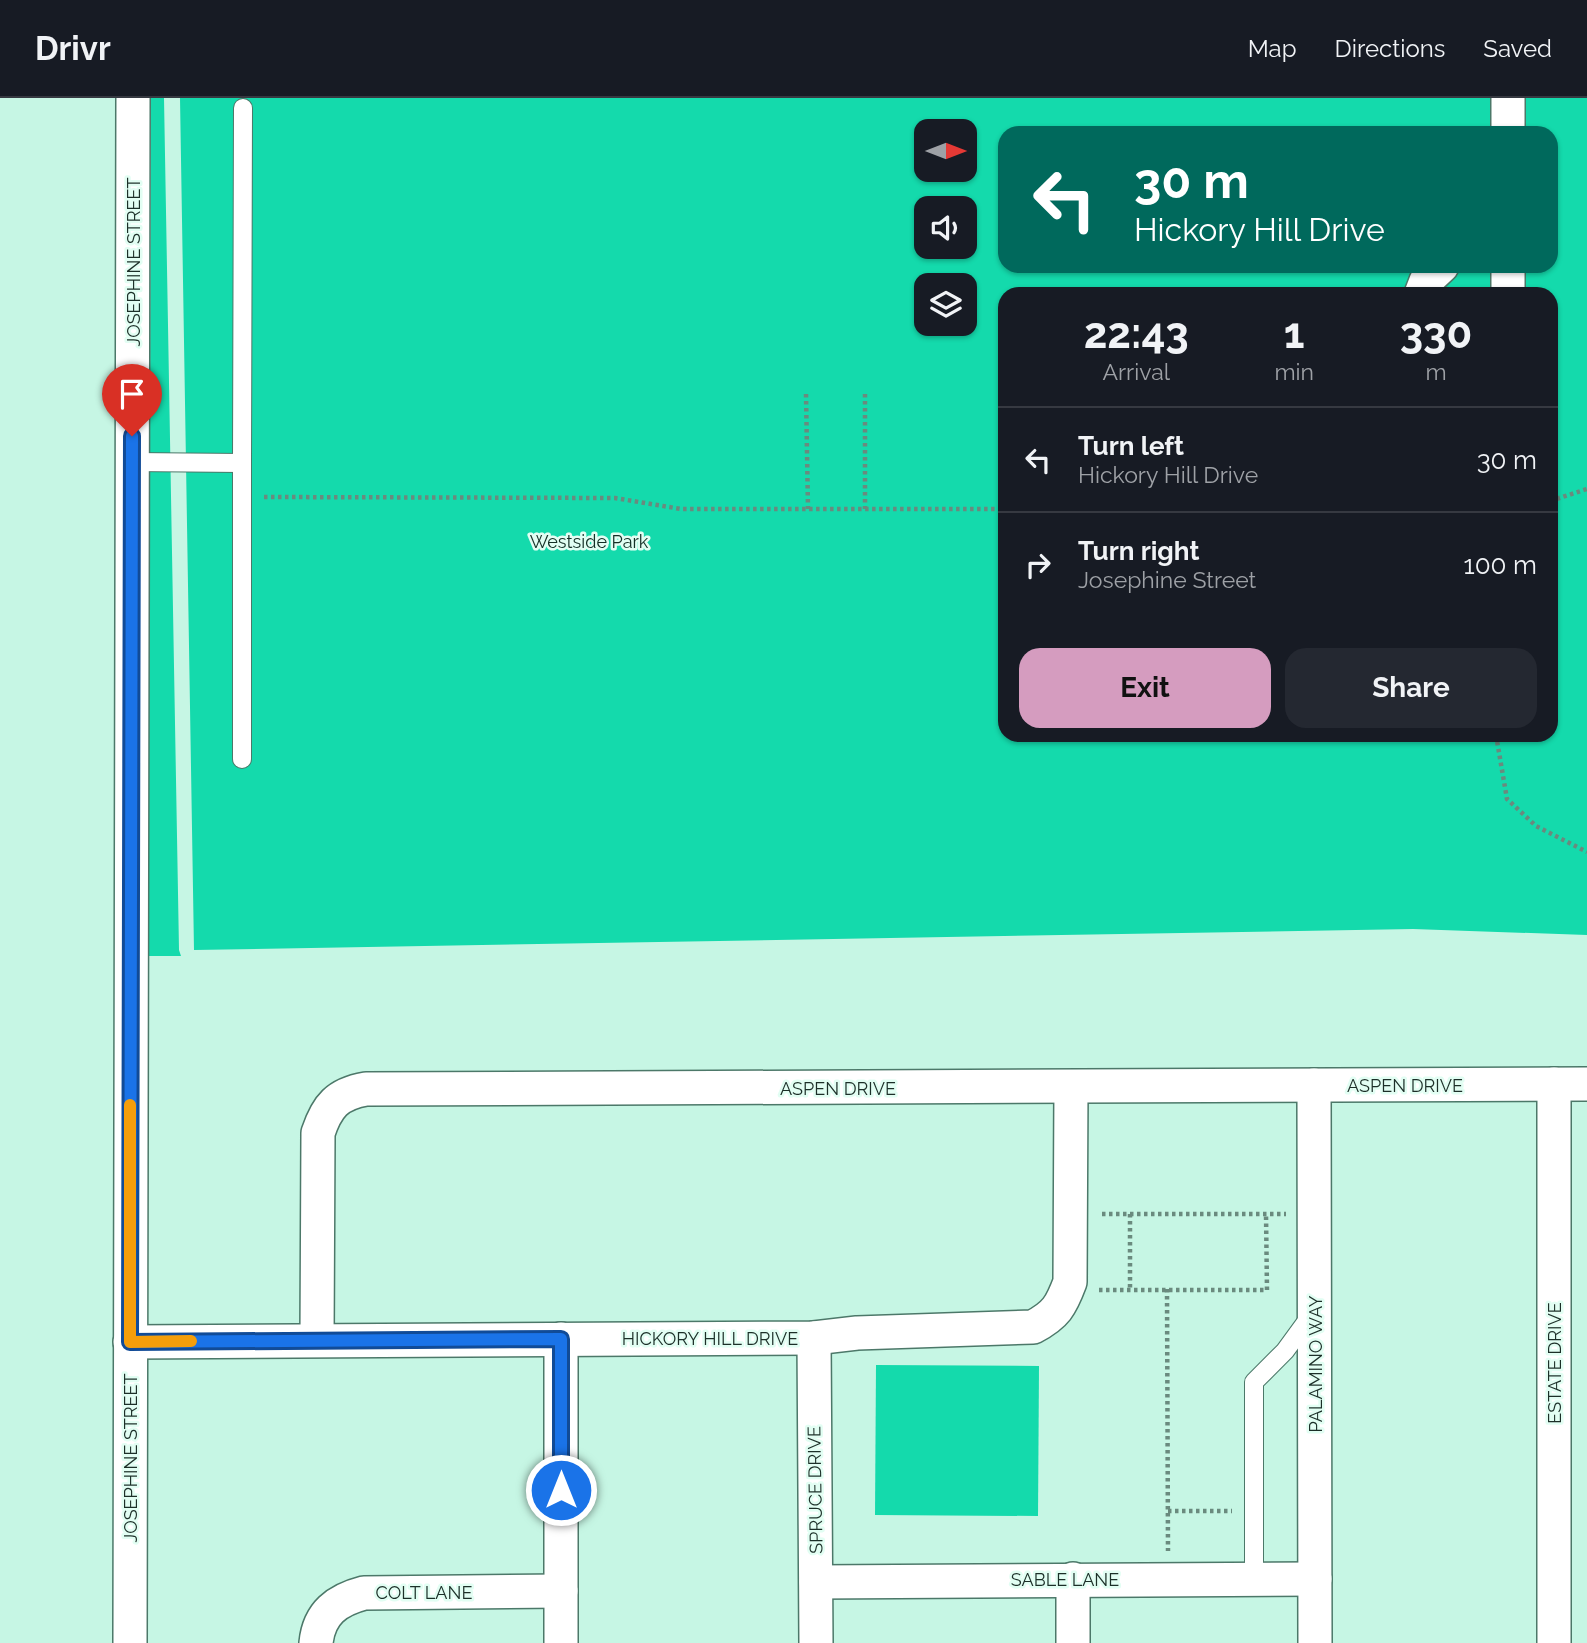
<!DOCTYPE html>
<style>
:root{--surface:#171b24;--page:#242831;--text:#f1f3f6;--muted:#9ea1a6;--line:#363941;--accent:#d59cbf}
body{margin:0;font-family:Raleway,sans-serif;background:var(--page);color:var(--text);height:100vh;display:flex;flex-direction:column;font-size:26px;white-space:nowrap}
*{box-sizing:border-box;margin:0}
p{font-size:23px;color:var(--muted)}
.icon{flex:none;width:38px;height:38px;fill:none;stroke:currentColor;stroke-width:2;stroke-linecap:round;stroke-linejoin:round}
.map{position:relative;flex:1;overflow:hidden}
.panel{position:absolute;left:998px;top:189px;width:560px;height:455px;display:flex;flex-direction:column;background:var(--surface);border-radius:21px;box-shadow:0 2px 5px #0004}
.panel>*{flex:none}
.banner{position:absolute;left:998px;top:28px;width:560px;height:147px;border-radius:21px;box-shadow:0 2px 5px #0004;background:#00695c;color:#fff;overflow:hidden}
.needle{width:46px;rotate:90deg}
.fabs{position:absolute;left:914px;top:21px;display:grid;gap:14px}
.fabs a{display:grid;place-items:center;width:63px;height:63px;border-radius:14px;background:var(--surface);box-shadow:0 2px 5px #0004;font-size:35px}
.pin{position:absolute;display:grid;place-items:center;width:60px;height:60px;color:#fff;margin:-72px -30px;border-radius:50% 50% 50% 0;rotate:-45deg;box-shadow:0 0 7px #0007}
.pin .icon{rotate:45deg}
.me{position:absolute;width:77px;margin:-38px;rotate:0deg;stroke-linejoin:round;filter:drop-shadow(0 0 5px #0008)}
.turn{display:flex;align-items:center;gap:24px;height:147px;padding:0 21px;font-size:32px}
.turn .icon{width:91px;height:91px;stroke-width:2.5}
.turn b{display:block;font-size:49px;line-height:60px}
.eta{display:flex;justify-content:space-evenly;align-items:center;height:119px;text-align:center}
.eta b{font-size:42px;font-weight:700;line-height:49px}
.action{display:flex;gap:14px;margin-top:auto;padding:14px 21px}
.action a{flex:1;height:80px;border-radius:21px;background:var(--accent);color:#111;font-size:28px;font-weight:700;line-height:80px;text-align:center}
.action a+a{background:var(--page);color:var(--text)}
ul{padding:0;list-style:none}
li{display:flex;align-items:center;gap:21px;height:105px;padding:0 21px;border-top:2px solid var(--line)}
li div{flex:1}
li b{display:block;font-size:26px}
li em{font-style:normal}
header{display:flex;align-items:center;gap:42px;box-sizing:border-box;height:98px;padding:0 35px;background:var(--surface);border-bottom:2px solid var(--line)}
header strong{font-size:33px}
nav{display:flex;gap:38px;margin-inline-start:auto;font-size:24px}
.map>svg:first-child{display:block}
.green{fill:#14daac;fill-rule:evenodd}
.lines{fill:none;stroke-linecap:round;stroke-linejoin:round}
.service-casing{stroke:#4c7869;stroke-width:20}
.minor-casing{stroke:#4c7869;stroke-width:36}
.path{stroke:#6a8a7e;stroke-width:4.5;stroke-dasharray:3.5 3.5;stroke-linecap:butt}
.service{stroke:#fff;stroke-width:18}
.minor{stroke:#fff;stroke-width:33}
.route-casing{stroke:#114b97;stroke-width:18}
.route{stroke:#1a73e8;stroke-width:12}
.slow{stroke:#f59e0b;stroke-width:12}
.labels{text-anchor:middle;dominant-baseline:central;stroke-width:5;stroke-linejoin:round;paint-order:stroke}
.street-label{font-size:18px;fill:#1c2f28;stroke:#e2fef3}
.park-label{font-size:18px;fill:#142f26;stroke:#e2fef3}
</style>
<header>
<strong>Drivr</strong>
<nav><a>Map</a><a>Directions</a><a>Saved</a></nav>
</header>
<div class="map">
<svg width="1587" height="1545" viewBox="0 0 1587 1545">
<rect width="100%" height="100%" fill="#c6f6e4"/>
<!-- green -->
<g class="green">
<polygon points="151,0 164,0 179,852 181,858 148,858"/>
<path d="M180 0H1587V837L1413 831 194 852ZM926 33H964V72H926ZM1004 35H1550V168H1004ZM926 110H964V149H926ZM926 187H964V226H926ZM1004 196H1550V637H1004Z"/>
<polygon points="876,1267 1039,1268 1038,1418 875,1417"/>
</g>
<g class="lines">
<defs>
<g id="service">
<polyline points="132,364 242,365 243,10"/>
<polyline points="242,365 242,661"/>
<polyline points="1254,1481 1254,1284 1285,1253 1312,1216"/>
</g>
<g id="minor">
<polyline points="1508,35 1508,0"/>
<polyline points="1508,168 1508,196"/>
<polyline points="1421,196 1426,183 1442,168"/>
<polyline points="1314,987 1315,1545"/>
<polyline points="814,1240 816,1545"/>
<polyline points="561,1241 561,1545"/>
<path d="M317 1242 318 1035C327 1008 337 996 366 991L1587 986"/>
<path d="M130 1244 814 1240 857 1235 1033 1229C1056 1217 1061 1208 1070 1184L1071 989"/>
<polyline points="816,1484 1315,1481"/>
<polyline points="130,1545 133,0"/>
<path d="M316 1545C319 1515 337 1502 364 1495L561 1493"/>
<polyline points="1073,1545 1073,1481"/>
<polyline points="1554,1545 1554,986"/>
</g>
</defs>
<!-- service casing -->
<use href="#service" class="service-casing"/>
<!-- minor casing -->
<use href="#minor" class="minor-casing"/>
<!-- path -->
<g class="path">
<polyline points="806,296 808,411"/>
<polyline points="865,296 865,411"/>
<polyline points="264,399 615,400 681,411 1004,411"/>
<polyline points="1550,403 1587,391"/>
<polyline points="1496,637 1507,701 1536,728 1587,754"/>
<polyline points="1102,1116 1286,1116"/>
<polyline points="1130,1116 1130,1192"/>
<polyline points="1167,1191 1168,1453"/>
<polyline points="1099,1192 1267,1192 1266,1116"/>
<polyline points="1168,1413 1232,1413"/>
</g>
<!-- service -->
<use href="#service" class="service"/>
<!-- minor -->
<use href="#minor" class="minor"/>
</g>
<g class="lines">
<defs>
<polyline id="route" points="132,338 130,1244 561,1241 561,1392"/>
</defs>
<!-- route casing -->
<use href="#route" class="route-casing"/>
<!-- route -->
<use href="#route" class="route"/>
<!-- slow -->
<polyline class="slow" points="130,1007 130,1244 191,1243"/>
</g>
<g class="labels">
<!-- street labels -->
<g class="street-label">
<text transform="translate(133 164) rotate(-90)">JOSEPHINE STREET</text>
<text x="1405" y="987">ASPEN DRIVE</text>
<text x="838" y="990">ASPEN DRIVE</text>
<text x="710" y="1240">HICKORY HILL DRIVE</text>
<text transform="translate(1554 1265) rotate(-90)">ESTATE DRIVE</text>
<text transform="translate(1315 1266) rotate(-90)">PALAMINO WAY</text>
<text transform="translate(130 1360) rotate(-90)">JOSEPHINE STREET</text>
<text transform="translate(815 1392) rotate(-91)">SPRUCE DRIVE</text>
<text x="1065" y="1481">SABLE LANE</text>
<text x="424" y="1494">COLT LANE</text>
</g>
<!-- park labels -->
<g class="park-label">
<text x="589" y="443">Westside Park</text>
</g>
</g>
</svg>
<div class="fabs">
<a><svg class="needle" viewBox="-14 -14 28 28"><path d="M0-13l5 13h-10z" fill="#e53935"/><path d="M0 13l5-13h-10z" fill="#9ea1a6"/></svg></a>
<a><svg class="icon" aria-label="sound" viewBox="0 0 24 24"><path d="M4 9h4l5-4v14l-5-4H4zM17 9q2 3 0 6"/></svg></a>
<a><svg class="icon" aria-label="layers" viewBox="0 0 24 24"><path d="M12 4l9 5-9 5-9-5zM3 14l9 5 9-5"/></svg></a>
</div>
<div class="pin" style="left:132px;top:338px;background:#d93025"><svg class="icon" aria-label="arrive" viewBox="0 0 24 24"><path d="M6 21V4h12l-3 4 3 4H6"/></svg></div>
<svg class="me" style="left:561px;top:1392px" viewBox="-20 -20 40 40"><circle r="17" fill="#1a73e8" stroke="#fff" stroke-width="3"/><path d="M0-11L8 9 0 5-8 9z" fill="#fff"/></svg>
<div class="banner">
<div class="turn"><svg class="icon" aria-label="left" viewBox="0 0 24 24"><path d="M17 20v-9H6M10 6l-5 5 5 5"/></svg><div><b>30 m</b>Hickory Hill Drive</div></div>
</div>
<section class="panel">
<div class="eta">
<div><b>22:43</b><p>Arrival</p></div>
<div><b>1</b><p>min</p></div>
<div><b>330</b><p>m</p></div>
</div>
<ul>
<li><svg class="icon" aria-label="left" viewBox="0 0 24 24"><path d="M17 20v-9H6M10 6l-5 5 5 5"/></svg><div><b>Turn left</b><p>Hickory Hill Drive</p></div><em>30 m</em></li>
<li><svg class="icon" aria-label="right" viewBox="0 0 24 24"><path d="M7 20v-9h11M14 6l5 5-5 5"/></svg><div><b>Turn right</b><p>Josephine Street</p></div><em>100 m</em></li>
</ul>
<div class="action"><a>Exit</a><a>Share</a></div>
</section>
</div>
